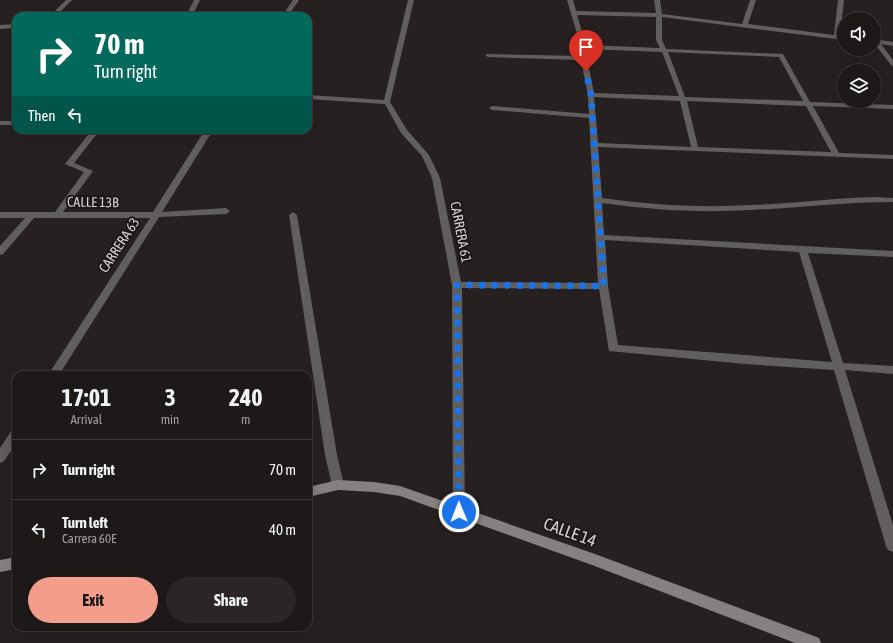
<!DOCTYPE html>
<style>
:root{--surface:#1c1918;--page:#292625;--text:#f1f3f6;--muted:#a0a0a2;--line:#3a3837;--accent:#f49d8c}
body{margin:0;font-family:"Asap Condensed",sans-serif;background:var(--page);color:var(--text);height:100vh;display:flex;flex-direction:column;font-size:15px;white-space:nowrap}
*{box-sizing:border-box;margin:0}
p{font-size:13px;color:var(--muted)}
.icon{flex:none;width:22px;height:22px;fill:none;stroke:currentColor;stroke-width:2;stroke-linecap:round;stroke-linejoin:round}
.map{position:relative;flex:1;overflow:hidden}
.sheet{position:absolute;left:12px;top:371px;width:300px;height:260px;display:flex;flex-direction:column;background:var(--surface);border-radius:12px;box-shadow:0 4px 16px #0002,0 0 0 1px var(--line)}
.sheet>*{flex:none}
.top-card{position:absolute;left:12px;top:12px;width:300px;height:122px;border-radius:12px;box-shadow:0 4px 16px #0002,0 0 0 1px var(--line);background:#00695c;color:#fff;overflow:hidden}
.buttons{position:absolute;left:837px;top:12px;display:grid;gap:8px}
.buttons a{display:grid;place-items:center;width:44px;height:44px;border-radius:50%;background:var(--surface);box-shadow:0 4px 16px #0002,0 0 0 1px var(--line);font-size:20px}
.pin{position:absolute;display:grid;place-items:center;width:34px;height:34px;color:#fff;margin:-41px -17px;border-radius:50% 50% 50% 0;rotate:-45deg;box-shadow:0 0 4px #0007}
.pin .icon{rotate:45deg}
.me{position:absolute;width:44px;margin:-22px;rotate:359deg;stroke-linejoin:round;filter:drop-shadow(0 0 3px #0008)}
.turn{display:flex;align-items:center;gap:14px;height:84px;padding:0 16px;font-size:18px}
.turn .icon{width:52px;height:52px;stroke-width:2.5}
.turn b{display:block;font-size:28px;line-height:34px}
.then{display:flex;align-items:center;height:38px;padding:0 16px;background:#0003;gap:8px;font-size:15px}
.eta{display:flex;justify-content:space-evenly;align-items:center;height:68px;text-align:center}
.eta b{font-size:24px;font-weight:700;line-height:28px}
.primary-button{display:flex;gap:8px;margin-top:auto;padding:8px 16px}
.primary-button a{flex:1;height:46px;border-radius:24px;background:var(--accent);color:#111;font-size:16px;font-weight:700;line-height:46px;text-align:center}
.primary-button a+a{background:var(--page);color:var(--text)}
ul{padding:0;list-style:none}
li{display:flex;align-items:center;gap:12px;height:60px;padding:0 16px;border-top:1px solid var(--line)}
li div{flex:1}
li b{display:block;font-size:15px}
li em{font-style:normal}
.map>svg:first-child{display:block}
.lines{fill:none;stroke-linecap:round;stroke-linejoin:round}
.street{fill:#615f5e;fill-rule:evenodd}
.secondary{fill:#858180;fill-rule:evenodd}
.route{stroke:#1a73e8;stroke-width:7;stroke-dasharray:0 12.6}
.labels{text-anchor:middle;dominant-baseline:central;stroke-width:4;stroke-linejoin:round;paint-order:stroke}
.street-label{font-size:14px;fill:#d6d3d2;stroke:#1c1817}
.near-street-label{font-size:17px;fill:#d6d3d2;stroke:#1c1817}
</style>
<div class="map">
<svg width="893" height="643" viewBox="0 0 893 643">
<rect width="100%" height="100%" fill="#262120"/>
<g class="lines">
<!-- street -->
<g class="street">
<polygon points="66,0 72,0 56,16 50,16"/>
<polygon points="194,0 200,0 192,16 186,16"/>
<polygon points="293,0 299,0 288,16 282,16"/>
<path d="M408 0H414L390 102 407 130 429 155 440 178 461 282 598 283 589 118 492 110 489 108 492 106 589 114 588 95 581 60 488 57 486 56V54L581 56V47L567 0H573L576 11 656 13 654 0H660L662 14 742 24 750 0H756L748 24 834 35 838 0H844L840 36H844V40L662 17V40L666 49 783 54 810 102 893 105V109L813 106 839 153 893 155V159L598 147 602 198C651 205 701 208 750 205 792 204 833 198 875 197L893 198V202C845 202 798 208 750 210 701 213 651 210 602 203L604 235 893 251V257L808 253 843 363 893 366V374L845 370 893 525V552L888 550 886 546 834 370 745 364 609 351 599 289 462 288 465 512 464 516 459 517 454 516 453 512 452 285 432 178 422 156 401 133 385 104 308 99V95L384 100ZM577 15 656 17V40L660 48 586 45ZM587 49 662 52 679 96 594 93 587 58ZM668 52 779 57 803 101 685 97ZM594 97 680 101 691 147 598 143ZM687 101 806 106 831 152 698 147ZM605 240 799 252 832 362 618 345 608 286Z"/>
<polygon points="16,24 16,28 0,29 0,25"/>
<polygon points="874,39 893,42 893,46 881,44 893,60 893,66 891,65 874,43"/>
<rect x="0" y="121" width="16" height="4"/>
<polygon points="92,130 100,130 74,163 93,171 63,212 153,212 205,130 213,130 162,212 226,208 230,211 226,214 159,217 59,375 48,375 150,218 34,218 3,254 0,255 0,246 25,218 0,218 0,212 55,212 84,172 65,164"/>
<polygon points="293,212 297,215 337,455 344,485 342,489 338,490 334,489 332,485 325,455 289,215"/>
<polygon points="16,429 16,443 4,461 0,463 0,448 12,430"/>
</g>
<!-- secondary -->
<g class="secondary">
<polygon points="338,480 374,482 400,486 595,554 814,636 819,638 821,643 795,643 592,565 400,496 374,492 338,490 308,497 308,487"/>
<polygon points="16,557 16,569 0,572 0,560"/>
</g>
</g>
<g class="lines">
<!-- route -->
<polyline class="route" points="459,512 457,285 604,286 591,95 586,71"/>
</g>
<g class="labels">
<!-- street labels -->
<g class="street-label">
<text transform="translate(93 202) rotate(1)">CALLE 13B</text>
<text transform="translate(461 232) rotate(79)">CARRERA 61</text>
<text transform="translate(119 245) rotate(-57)">CARRERA 63</text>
</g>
<!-- near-street labels -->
<g class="near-street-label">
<text transform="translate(570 532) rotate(20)">CALLE 14</text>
</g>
</g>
</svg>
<div class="buttons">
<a><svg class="icon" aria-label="sound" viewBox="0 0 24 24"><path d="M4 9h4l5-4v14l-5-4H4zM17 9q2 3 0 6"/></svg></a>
<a><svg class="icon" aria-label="layers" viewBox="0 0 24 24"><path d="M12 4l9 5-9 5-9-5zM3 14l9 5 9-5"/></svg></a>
</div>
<div class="pin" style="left:586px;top:71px;background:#d93025"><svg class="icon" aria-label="arrive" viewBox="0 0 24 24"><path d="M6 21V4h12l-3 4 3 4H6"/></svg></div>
<svg class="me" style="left:459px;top:512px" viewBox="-20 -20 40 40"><circle r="17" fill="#1a73e8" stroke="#fff" stroke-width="3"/><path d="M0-11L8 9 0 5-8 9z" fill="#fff"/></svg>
<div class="top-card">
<div class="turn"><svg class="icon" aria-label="right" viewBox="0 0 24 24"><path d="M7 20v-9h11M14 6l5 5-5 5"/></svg><div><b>70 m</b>Turn right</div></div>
<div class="then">Then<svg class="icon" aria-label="left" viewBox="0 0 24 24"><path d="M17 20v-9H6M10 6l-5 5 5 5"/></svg></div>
</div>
<section class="sheet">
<div class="eta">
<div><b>17:01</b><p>Arrival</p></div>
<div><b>3</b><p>min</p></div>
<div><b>240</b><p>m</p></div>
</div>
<ul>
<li><svg class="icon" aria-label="right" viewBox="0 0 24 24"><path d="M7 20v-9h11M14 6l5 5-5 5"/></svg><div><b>Turn right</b></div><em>70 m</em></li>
<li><svg class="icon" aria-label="left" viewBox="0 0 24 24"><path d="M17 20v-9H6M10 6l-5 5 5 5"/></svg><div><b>Turn left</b><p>Carrera 60E</p></div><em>40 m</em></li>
</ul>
<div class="primary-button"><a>Exit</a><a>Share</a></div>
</section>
</div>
